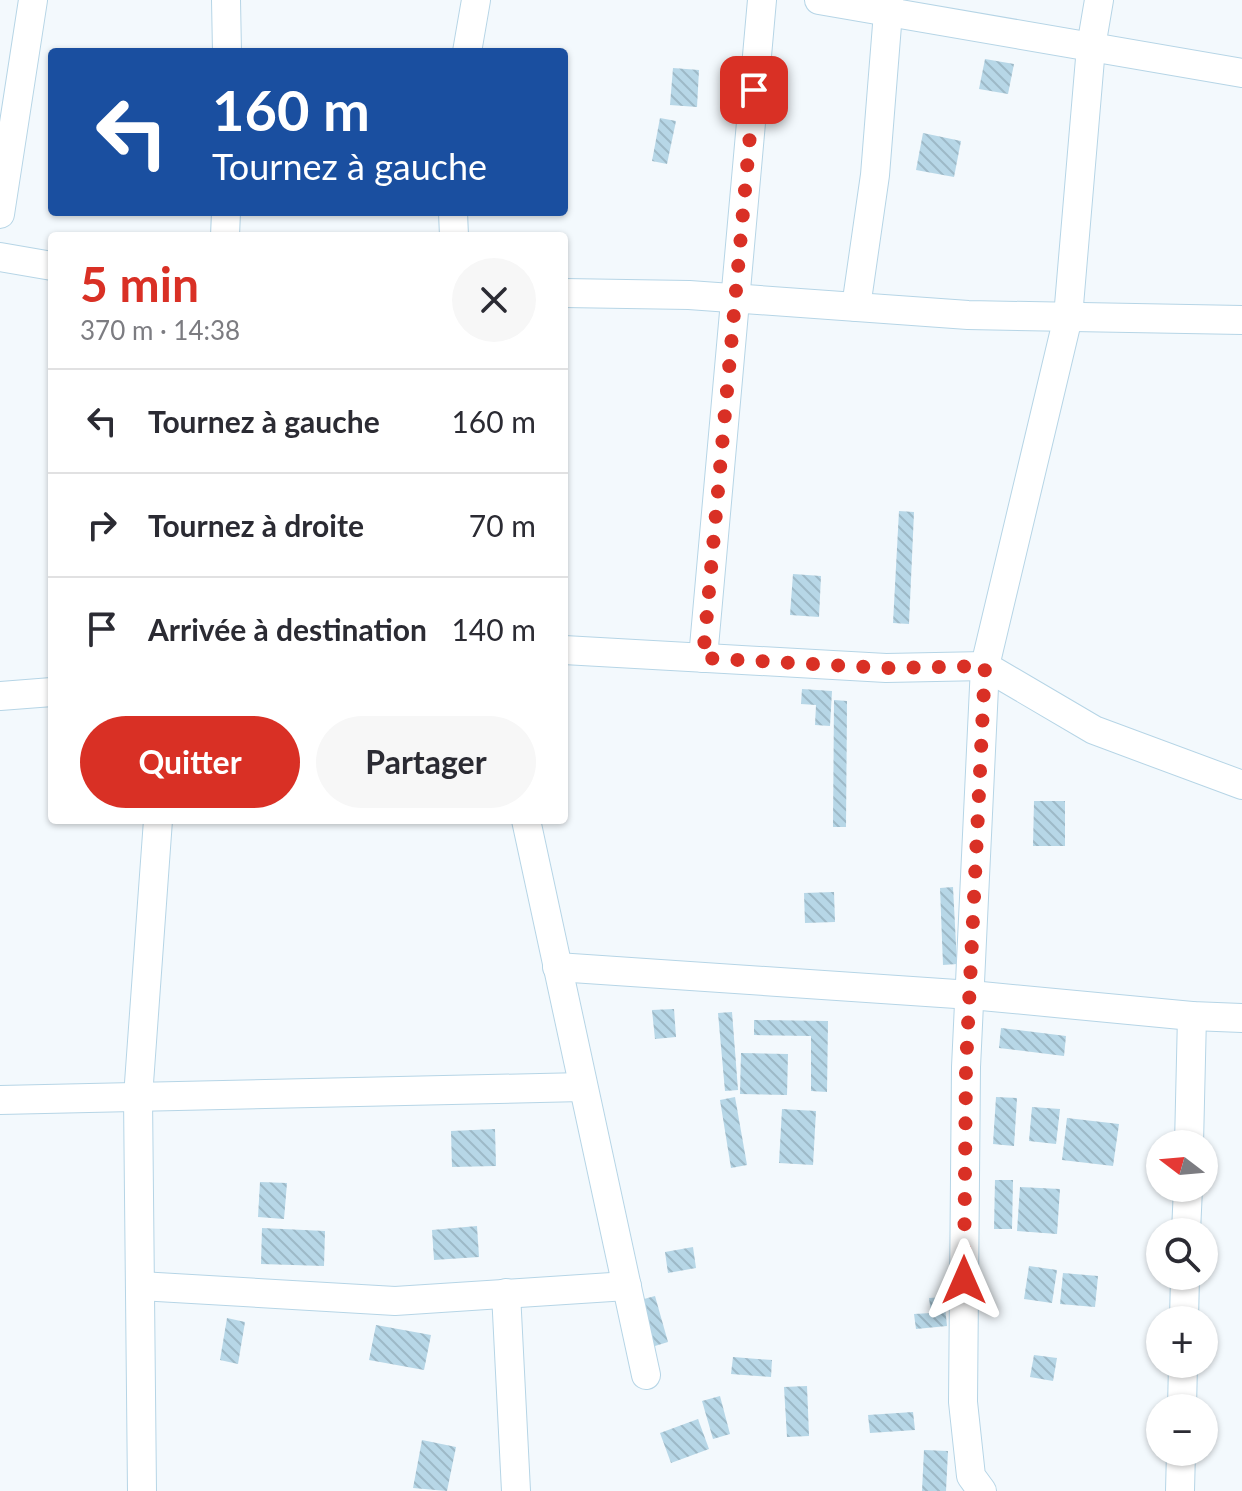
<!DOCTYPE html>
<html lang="fr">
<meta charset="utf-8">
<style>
:root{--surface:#fff;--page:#f7f7f7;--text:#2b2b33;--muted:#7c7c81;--line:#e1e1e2;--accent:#d93025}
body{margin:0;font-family:Lato,sans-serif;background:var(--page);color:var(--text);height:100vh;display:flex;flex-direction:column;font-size:30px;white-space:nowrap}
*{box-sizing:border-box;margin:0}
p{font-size:26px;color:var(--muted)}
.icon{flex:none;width:44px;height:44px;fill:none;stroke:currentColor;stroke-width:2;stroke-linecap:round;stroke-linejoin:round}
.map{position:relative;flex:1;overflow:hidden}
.details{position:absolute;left:48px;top:232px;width:520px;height:592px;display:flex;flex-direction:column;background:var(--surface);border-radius:8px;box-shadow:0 2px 6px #0004}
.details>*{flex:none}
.banner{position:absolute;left:48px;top:48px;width:520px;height:168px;border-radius:8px;box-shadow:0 2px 6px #0004;background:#1a4fa0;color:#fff;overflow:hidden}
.needle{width:52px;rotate:286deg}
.fabs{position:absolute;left:1146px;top:1130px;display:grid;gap:16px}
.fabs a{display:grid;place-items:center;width:72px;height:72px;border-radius:50%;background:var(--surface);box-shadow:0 2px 6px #0004;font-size:40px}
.pin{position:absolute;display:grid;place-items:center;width:68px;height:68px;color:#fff;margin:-34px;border-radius:16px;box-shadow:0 4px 12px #0006}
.me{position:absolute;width:88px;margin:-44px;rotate:0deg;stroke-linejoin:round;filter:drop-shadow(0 0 6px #0008)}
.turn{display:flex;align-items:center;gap:28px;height:168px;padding:0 32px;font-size:36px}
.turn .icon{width:104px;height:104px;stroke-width:2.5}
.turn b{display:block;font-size:56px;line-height:68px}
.round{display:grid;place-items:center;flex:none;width:84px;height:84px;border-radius:42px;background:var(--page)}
.summary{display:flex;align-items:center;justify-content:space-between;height:136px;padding:0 32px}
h1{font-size:48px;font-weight:700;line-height:60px;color:var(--accent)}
.primary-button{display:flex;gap:16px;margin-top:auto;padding:16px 32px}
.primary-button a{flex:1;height:92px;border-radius:48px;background:var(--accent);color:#fff;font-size:32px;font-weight:700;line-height:92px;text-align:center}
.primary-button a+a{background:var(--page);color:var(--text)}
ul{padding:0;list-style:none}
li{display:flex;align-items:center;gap:24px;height:104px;padding:0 32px;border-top:2px solid var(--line)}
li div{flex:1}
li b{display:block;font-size:30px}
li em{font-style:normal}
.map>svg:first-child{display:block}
.building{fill:url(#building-back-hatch)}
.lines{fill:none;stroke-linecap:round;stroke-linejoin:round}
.minor-casing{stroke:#b6d5e6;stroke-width:30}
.minor{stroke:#fff;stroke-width:28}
.route{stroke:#d93025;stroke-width:14;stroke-dasharray:0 25.2}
</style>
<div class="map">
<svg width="1242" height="1491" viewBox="0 0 1242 1491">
<defs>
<pattern id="building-back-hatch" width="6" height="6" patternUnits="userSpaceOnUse" patternTransform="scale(2)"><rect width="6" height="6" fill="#b7d7e7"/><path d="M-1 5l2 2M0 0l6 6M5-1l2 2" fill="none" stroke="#9db9c7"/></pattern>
</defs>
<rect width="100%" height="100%" fill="#f3f9fd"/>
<!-- building -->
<g class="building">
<polygon points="985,59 1014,64 1008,94 979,89"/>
<polygon points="673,68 699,70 697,107 670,105"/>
<polygon points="660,118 676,121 667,164 652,161"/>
<polygon points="923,133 961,141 954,177 916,170"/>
<polygon points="899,511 914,512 909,624 893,623"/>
<polygon points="793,574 821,576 819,617 790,615"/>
<polygon points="802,689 832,691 830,726 815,725 816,705 801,704"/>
<polygon points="834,700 847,701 846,827 833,827"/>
<polygon points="1034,801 1065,801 1065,846 1033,846"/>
<polygon points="953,887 957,964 943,965 940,888"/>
<polygon points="834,892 835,922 805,923 804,893"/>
<polygon points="674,1009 676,1037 655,1039 652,1010"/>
<polygon points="732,1012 738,1090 725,1091 718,1013"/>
<polygon points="754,1020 828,1021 827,1092 811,1091 811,1036 754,1035"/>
<polygon points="1001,1028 1066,1036 1064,1056 999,1048"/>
<polygon points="741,1053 788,1054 787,1095 740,1094"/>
<polygon points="735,1097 747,1165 731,1168 720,1100"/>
<polygon points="996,1097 1017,1098 1014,1146 993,1144"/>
<polygon points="1032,1107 1060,1109 1056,1144 1029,1141"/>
<polygon points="782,1109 816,1111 813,1165 779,1163"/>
<polygon points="1067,1118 1119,1124 1113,1166 1062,1160"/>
<polygon points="495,1129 496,1166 452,1167 451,1131"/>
<polygon points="995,1180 1013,1180 1012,1229 994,1229"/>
<polygon points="260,1182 287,1183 284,1219 258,1217"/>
<polygon points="1020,1187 1060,1189 1057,1234 1017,1231"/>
<polygon points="477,1226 479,1257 434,1260 432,1230"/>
<polygon points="262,1228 325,1231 324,1266 261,1264"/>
<polygon points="693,1247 696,1268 668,1273 665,1252"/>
<polygon points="1029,1266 1057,1270 1052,1303 1024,1299"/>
<polygon points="1063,1273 1098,1276 1095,1307 1060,1304"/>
<polygon points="655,1296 668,1342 645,1349 633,1302"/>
<polygon points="944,1297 947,1326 916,1329 914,1314 931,1313 929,1298"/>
<polygon points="227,1318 245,1322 238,1364 220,1360"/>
<polygon points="376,1325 431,1335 424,1370 369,1360"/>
<polygon points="1034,1355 1057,1358 1053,1381 1030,1377"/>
<polygon points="733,1357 772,1360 771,1377 731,1374"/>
<polygon points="807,1386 809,1436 787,1437 784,1387"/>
<polygon points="720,1396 730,1434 713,1439 702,1401"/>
<polygon points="913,1412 915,1430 870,1433 868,1415"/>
<polygon points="698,1419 709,1449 671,1463 660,1433"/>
<polygon points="422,1440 456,1447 447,1491 413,1488"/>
<polygon points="924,1450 948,1451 946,1491 922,1491"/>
</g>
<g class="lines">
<defs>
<g id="minor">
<polyline points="226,0 227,52"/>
<polyline points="819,0 1242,73"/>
<polyline points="467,52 476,0"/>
<polyline points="453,212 454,236"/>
<polyline points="0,214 33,0"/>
<polyline points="225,236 226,212"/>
<polyline points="0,257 52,266"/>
<polyline points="564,293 689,295 968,315 1242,320"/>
<polyline points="856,307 875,175 889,0"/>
<polyline points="564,650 886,668 985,666 1094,730 1242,785"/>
<polyline points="703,658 762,0"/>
<polyline points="0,696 52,692"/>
<polyline points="526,820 646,1375"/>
<polyline points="557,967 971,995 1192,1016 1242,1018"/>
<polyline points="0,1100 583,1087"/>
<polyline points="1189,1144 1192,1016"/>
<polyline points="1186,1232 1188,1188"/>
<polyline points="140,1286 395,1301 627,1286"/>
<polyline points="506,1293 516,1491"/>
<polyline points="1184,1320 1185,1276"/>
<polyline points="1182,1408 1183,1364"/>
<polyline points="142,1491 138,1097 158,820"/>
<polyline points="982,1491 971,1476 963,1402 966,1067 985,666 1068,317 1091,47 1099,0"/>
<polyline points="1180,1491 1181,1452"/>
</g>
</defs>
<!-- minor casing -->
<use href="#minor" class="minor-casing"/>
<!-- minor -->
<use href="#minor" class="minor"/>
</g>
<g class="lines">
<!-- route -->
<polyline class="route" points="754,90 703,658 886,668 985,666 966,1067 964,1280"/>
</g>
</svg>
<div class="fabs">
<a><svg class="needle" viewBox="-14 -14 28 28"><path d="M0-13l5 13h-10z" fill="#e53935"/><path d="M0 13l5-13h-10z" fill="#7c7c81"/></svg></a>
<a><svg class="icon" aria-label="search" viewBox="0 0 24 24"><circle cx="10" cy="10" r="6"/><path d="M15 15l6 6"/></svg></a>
<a>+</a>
<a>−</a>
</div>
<div class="pin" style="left:754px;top:90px;background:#d93025"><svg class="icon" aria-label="arrive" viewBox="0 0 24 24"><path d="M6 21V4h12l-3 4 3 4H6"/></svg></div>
<svg class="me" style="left:964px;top:1280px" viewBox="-20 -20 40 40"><path d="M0-17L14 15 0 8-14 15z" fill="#d93025" stroke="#fff" stroke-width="4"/></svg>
<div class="banner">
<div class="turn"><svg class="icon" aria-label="left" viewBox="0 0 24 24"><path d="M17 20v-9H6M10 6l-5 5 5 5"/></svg><div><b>160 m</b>Tournez à gauche</div></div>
</div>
<section class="details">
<div class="summary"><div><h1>5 min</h1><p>370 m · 14:38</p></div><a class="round"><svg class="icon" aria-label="close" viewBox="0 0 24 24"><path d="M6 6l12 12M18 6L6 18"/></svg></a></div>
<ul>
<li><svg class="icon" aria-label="left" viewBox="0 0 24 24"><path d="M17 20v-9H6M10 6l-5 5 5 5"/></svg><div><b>Tournez à gauche</b></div><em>160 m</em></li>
<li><svg class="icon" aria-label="right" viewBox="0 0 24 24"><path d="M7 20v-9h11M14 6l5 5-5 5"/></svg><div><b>Tournez à droite</b></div><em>70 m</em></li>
<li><svg class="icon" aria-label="arrive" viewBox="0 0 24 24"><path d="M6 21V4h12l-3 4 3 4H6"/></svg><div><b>Arrivée à destination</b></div><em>140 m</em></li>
</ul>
<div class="primary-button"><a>Quitter</a><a>Partager</a></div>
</section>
</div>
